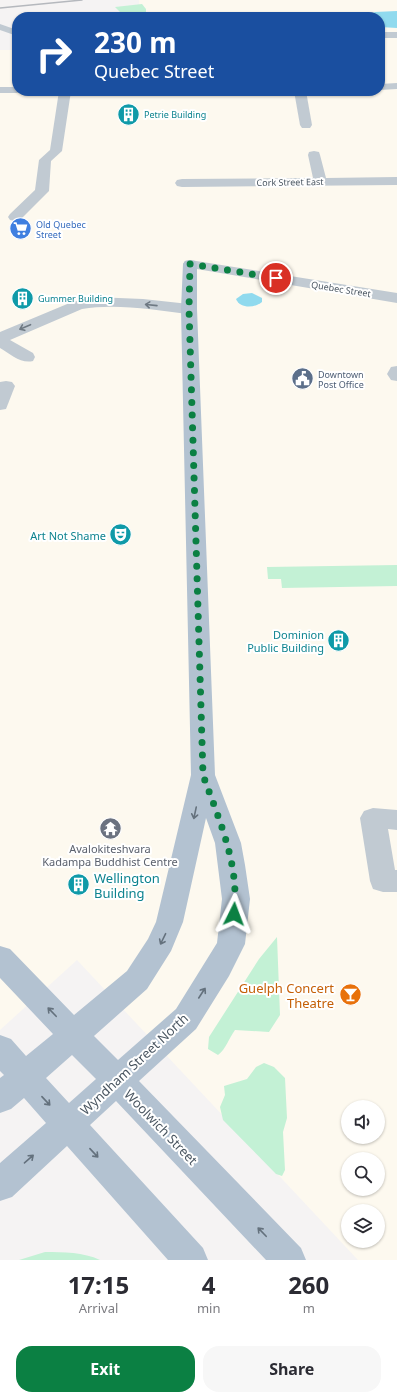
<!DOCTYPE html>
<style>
:root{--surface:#fff;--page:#f7f7f7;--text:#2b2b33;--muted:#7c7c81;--accent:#0b8043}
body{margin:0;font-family:"Noto Sans",sans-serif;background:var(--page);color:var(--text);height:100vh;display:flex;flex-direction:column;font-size:15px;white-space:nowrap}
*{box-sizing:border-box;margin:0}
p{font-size:13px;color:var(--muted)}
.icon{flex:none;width:22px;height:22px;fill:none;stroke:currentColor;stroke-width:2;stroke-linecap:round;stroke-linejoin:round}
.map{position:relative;height:1260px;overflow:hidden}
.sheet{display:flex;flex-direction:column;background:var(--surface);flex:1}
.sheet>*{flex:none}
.top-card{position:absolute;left:12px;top:12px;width:373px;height:84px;border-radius:16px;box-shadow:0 1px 3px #0004;background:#1a4fa0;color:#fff;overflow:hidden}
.tools{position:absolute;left:341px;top:1100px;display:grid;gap:8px}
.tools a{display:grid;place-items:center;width:44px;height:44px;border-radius:50%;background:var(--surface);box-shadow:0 1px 3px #0004;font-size:20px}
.pin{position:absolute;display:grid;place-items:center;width:34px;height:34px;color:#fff;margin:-17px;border:2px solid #fff;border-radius:50%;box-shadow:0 1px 4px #0007}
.me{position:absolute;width:44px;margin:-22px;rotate:3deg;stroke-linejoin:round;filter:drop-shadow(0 0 3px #0008)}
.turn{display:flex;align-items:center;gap:14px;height:84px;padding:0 16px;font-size:18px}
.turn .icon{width:52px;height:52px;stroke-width:2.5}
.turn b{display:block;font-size:28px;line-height:34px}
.eta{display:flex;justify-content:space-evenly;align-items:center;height:68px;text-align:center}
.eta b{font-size:24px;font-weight:700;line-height:28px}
.cta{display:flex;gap:8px;margin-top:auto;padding:8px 16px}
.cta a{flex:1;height:46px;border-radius:16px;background:var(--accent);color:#fff;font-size:16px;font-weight:700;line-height:46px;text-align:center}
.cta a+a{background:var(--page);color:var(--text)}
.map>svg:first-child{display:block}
.commercial{fill:#fdf9ef;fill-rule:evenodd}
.green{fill:#c3f1d5}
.water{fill:#90daee}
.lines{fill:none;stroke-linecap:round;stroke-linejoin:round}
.minor{fill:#c1cad2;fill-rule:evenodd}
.major{fill:#b3c2d1;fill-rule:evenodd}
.rail{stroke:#b5b8bd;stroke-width:1.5}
.oneway{stroke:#6e7983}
.oneway2{stroke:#64717d}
.route{stroke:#0b8043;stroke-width:7;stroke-dasharray:0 12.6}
.labels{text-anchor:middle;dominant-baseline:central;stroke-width:4;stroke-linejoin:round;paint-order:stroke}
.far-culture-label{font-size:9px;fill:#0d838f;stroke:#fff;text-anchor:start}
.far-street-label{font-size:9px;fill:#4a5661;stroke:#fff}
.far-shop-label{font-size:9px;fill:#366cbe;stroke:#fff;text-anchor:start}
.far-service-label{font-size:9px;fill:#4e5e75;stroke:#fff;text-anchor:start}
.culture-label{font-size:11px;fill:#0d838f;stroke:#fff;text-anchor:end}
.worship-label{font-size:11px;fill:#5b616d;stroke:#fff}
.near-culture-label{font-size:13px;fill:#0d838f;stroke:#fff;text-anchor:start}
.near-food-label{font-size:13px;fill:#c56008;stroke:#fff;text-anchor:end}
.near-street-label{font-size:13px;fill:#4a5661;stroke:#fff}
</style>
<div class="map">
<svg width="397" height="1260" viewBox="0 0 397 1260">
<rect width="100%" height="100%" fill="#f5f3f3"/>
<!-- commercial -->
<path class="commercial" d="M139 0H397V1260H358L77 960 0 1030V50H17V91H380V17H140ZM348 1107H378V1137H348ZM348 1159H378V1189H348ZM348 1211H378V1241H348Z"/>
<!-- green -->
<g class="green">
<polygon points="142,4 146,9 146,17 125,17 115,7"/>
<polygon points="397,565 397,586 282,588 281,579 268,579 267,567"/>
<path d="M277 937 280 1015 269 1032 235 1030C229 1038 226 1049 218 1055L208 1049 209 1037 259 959Z"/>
<polygon points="264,1063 274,1067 285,1078 287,1118 283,1132 285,1170 282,1176 276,1174 223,1120 220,1107 225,1095 224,1086 247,1079 256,1067"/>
<path d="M45 1252C64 1252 83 1252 100 1260H19Z"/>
</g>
<!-- water -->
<g class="water">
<polygon points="397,11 397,28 380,27 380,17 362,17 375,12"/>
<path d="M252 293 262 298V302C255 308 240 309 236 299L243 294Z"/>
</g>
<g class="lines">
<!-- minor -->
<g class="minor">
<polygon points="0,24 17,30 17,36 0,30"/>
<rect x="380" y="32" width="17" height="6"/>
<polygon points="397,83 397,89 380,90 380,84"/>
<polygon points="0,87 17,87 17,91 22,91 17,93 0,93"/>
<polygon points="59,91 71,91 62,151 51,161 49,191 20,220 15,221 10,220 8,217 10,214 35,190 39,160 50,150"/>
<polygon points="294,91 306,91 312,125 310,128 302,128 300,125"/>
<polygon points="314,151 319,152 320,155 326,178 397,177 397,185 182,187 177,186 175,183 177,180 182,179 313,178 308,155 309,152"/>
<polygon points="190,260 397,293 397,303 185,267 183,264 185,261"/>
<path d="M94 297 143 299 189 304 195 306 197 309 195 312 189 314C155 310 115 303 82 309L10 340 33 353 35 357 33 361C21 364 10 354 0 348V332L72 302Z"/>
<polygon points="397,366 397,381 391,380 387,374 391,367"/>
<polygon points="6,381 12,382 15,386 6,409 0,410 0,382"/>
<polygon points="373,808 397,810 397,830 388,829 395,870 397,870 397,892 383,892 373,889 370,881 360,818 364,811"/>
</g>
<!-- major -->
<path class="major" d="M190 260 195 261 197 264V309L215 775 241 843 245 865 250 899 245 944 229 976 196 1029 139 1081 301 1248 306 1260H266L116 1101 90 1125 203 1248 208 1260H168L67 1146 12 1197 0 1201V1163L46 1123 24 1098 11 1109 0 1113V1078L4 1075 0 1071V1035L11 1039 26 1056 53 1034 0 978V946L10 949 74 1015 127 971 148 939 156 922 191 775 181 309 183 264 185 261ZM206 818 215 843 222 899 217 943 176 1009 118 1060 94 1036 147 989 171 951 183 922ZM72 1055 96 1079 69 1103 46 1078Z"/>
<!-- rail -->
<polyline class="rail" points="0,8 82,0"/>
</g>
<!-- one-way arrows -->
<defs><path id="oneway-shaft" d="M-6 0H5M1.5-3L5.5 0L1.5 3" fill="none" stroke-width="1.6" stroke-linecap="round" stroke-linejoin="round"/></defs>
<g class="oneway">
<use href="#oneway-shaft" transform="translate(151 305) rotate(-174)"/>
<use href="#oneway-shaft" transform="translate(25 327) rotate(157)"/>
</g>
<g class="oneway2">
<use href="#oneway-shaft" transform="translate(195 813) rotate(102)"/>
<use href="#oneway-shaft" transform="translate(163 939) rotate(116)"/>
<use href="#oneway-shaft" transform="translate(202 993) rotate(-57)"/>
<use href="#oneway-shaft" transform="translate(52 1012) rotate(-134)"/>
<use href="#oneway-shaft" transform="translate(46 1101) rotate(47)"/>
<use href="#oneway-shaft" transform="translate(94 1153) rotate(47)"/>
<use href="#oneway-shaft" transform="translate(29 1159) rotate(-41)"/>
<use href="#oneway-shaft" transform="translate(262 1232) rotate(-134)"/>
</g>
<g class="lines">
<!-- route -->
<path class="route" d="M234 914C240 865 219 820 203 775L189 309 190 264 276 278"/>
</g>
<!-- icons -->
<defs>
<symbol id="building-disc" viewBox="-11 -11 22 22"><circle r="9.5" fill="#0f9aa8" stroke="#fff"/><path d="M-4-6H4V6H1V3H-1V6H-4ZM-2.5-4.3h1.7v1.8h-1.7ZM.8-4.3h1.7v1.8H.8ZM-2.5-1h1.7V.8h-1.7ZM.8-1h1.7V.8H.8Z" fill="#fff"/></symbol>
<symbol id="supermarket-disc" viewBox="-11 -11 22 22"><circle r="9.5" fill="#3f7fe0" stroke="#fff"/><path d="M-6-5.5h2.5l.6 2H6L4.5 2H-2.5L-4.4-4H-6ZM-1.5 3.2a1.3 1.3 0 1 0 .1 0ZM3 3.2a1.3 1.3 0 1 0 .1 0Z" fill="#fff"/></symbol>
<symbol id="civic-disc" viewBox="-11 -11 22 22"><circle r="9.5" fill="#5c6f8a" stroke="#fff"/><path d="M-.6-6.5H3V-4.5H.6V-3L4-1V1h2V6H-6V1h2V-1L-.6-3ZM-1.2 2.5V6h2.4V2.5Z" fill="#fff"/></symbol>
<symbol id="theatre-disc" viewBox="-11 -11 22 22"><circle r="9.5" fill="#0f9aa8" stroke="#fff"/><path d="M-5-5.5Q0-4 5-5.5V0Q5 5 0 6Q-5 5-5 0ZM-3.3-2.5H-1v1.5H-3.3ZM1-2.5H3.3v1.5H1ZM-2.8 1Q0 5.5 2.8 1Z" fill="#fff"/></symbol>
<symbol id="temple-disc" viewBox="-11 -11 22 22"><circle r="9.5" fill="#6b7280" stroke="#fff"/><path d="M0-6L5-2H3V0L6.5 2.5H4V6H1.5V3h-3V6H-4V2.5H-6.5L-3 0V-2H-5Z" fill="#fff"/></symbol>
<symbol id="bar-disc" viewBox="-11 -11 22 22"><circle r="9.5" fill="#e8710a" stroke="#fff"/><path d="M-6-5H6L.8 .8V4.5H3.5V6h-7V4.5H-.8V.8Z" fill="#fff"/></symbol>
</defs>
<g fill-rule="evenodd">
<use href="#building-disc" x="116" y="102" width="25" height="25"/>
<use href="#supermarket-disc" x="8" y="216" width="25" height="25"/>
<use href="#building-disc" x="10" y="286" width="25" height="25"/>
<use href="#civic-disc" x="290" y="366" width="25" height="25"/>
<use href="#theatre-disc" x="108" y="522" width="25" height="25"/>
<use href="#building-disc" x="326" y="628" width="25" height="25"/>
<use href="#temple-disc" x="98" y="816" width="25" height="25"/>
<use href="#building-disc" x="66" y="872" width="25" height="25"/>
<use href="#bar-disc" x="338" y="982" width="25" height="25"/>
</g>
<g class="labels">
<!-- far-culture labels -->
<g class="far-culture-label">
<text x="144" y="114">Petrie Building</text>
<text x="38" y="298">Gummer Building</text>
</g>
<!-- far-street labels -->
<g class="far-street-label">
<text transform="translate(290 182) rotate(-1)">Cork Street East</text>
<text transform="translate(341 289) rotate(9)">Quebec Street</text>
</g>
<!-- far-shop labels -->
<g class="far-shop-label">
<text x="36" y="224">Old Quebec<tspan x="36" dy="10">Street</tspan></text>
</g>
<!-- far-service labels -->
<g class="far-service-label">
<text x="318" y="374">Downtown<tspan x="318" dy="10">Post Office</tspan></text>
</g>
<!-- culture labels -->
<g class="culture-label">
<text x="106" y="535">Art Not Shame</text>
<text x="324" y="634">Dominion<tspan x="324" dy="13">Public Building</tspan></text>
</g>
<!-- worship labels -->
<g class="worship-label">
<text x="110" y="848">Avalokiteshvara<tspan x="110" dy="13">Kadampa Buddhist Centre</tspan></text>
</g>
<!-- near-culture labels -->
<g class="near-culture-label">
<text x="94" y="878">Wellington<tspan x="94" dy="15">Building</tspan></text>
</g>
<!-- near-food labels -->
<g class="near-food-label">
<text x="334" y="988">Guelph Concert<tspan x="334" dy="15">Theatre</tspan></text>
</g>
<!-- near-street labels -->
<g class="near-street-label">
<text transform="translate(134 1064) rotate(-43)">Wyndham Street North</text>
<text transform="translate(161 1127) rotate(46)">Woolwich Street</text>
</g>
</g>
</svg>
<div class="tools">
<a><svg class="icon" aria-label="sound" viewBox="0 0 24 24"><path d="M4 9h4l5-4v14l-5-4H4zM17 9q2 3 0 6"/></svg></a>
<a><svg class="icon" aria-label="search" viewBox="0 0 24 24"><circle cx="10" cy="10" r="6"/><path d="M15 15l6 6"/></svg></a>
<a><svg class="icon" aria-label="layers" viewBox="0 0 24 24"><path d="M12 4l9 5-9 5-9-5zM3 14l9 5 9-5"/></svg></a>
</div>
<div class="pin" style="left:276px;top:278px;background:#d93025"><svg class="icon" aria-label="arrive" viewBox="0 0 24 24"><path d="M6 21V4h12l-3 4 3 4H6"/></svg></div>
<svg class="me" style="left:234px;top:914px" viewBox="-20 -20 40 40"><path d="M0-17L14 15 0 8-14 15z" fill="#0b8043" stroke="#fff" stroke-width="4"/></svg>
<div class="top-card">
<div class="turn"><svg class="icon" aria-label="right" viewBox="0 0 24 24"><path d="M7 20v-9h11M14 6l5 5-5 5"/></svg><div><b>230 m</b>Quebec Street</div></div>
</div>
</div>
<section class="sheet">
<div class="eta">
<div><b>17:15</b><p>Arrival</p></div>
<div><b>4</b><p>min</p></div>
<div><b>260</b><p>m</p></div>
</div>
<div class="cta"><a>Exit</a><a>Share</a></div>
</section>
